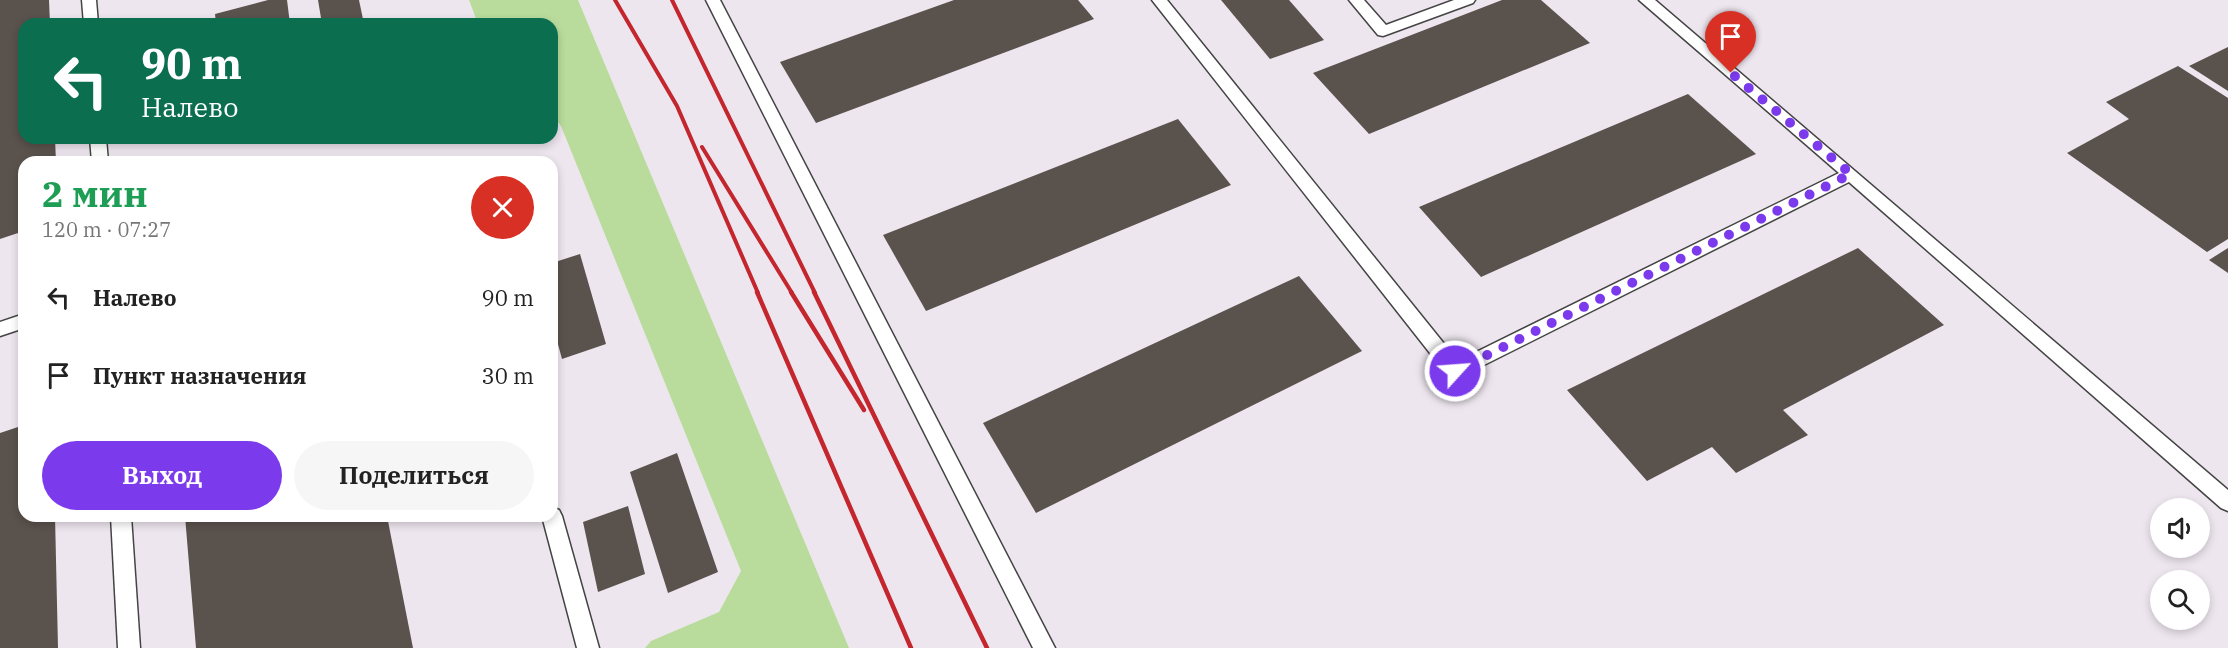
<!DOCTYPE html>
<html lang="ru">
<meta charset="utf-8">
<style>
:root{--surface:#fff;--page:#f6f6f6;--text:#222;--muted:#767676;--accent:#7c3aed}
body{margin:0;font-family:"IBM Plex Serif",serif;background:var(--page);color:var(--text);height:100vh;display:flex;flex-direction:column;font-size:22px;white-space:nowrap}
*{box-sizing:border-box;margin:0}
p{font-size:20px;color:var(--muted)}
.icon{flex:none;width:33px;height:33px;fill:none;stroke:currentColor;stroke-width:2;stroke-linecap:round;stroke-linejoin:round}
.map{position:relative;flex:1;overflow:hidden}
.sheet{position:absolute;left:18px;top:156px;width:540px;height:366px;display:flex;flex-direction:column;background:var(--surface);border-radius:18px;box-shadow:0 3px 9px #0003}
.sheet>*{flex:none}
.hud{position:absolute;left:18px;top:18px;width:540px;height:126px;border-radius:18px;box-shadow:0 3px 9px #0003;background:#0b6e4f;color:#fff;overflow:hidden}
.tools{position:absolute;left:2150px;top:498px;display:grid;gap:12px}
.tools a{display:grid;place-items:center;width:60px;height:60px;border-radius:50%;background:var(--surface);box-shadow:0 3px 9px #0003;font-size:30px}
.pin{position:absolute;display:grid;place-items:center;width:51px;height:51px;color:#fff;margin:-62px -26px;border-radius:50% 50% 50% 0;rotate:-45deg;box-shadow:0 0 6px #0007}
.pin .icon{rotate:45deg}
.me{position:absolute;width:66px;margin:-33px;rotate:64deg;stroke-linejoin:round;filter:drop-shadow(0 0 4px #0008)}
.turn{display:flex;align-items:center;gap:21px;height:126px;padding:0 24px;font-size:27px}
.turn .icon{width:78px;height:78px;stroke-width:2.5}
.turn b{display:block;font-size:42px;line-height:51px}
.round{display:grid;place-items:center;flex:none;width:63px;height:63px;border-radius:32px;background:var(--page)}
.overview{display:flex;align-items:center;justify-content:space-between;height:102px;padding:0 24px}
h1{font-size:36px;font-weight:800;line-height:45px;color:#1e9e55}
.button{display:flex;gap:12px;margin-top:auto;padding:12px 24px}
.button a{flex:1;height:69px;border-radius:36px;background:var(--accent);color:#fff;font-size:24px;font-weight:800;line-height:69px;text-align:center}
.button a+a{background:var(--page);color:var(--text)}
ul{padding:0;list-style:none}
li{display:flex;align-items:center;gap:18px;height:78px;padding:0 24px}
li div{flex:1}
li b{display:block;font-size:22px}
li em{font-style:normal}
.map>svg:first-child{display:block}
.industrial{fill:#eee6ef;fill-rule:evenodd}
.forest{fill:#b9dc9c}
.building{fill:#5a524d}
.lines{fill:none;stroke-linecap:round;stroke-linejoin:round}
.lane-casing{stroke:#444;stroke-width:3}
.lane{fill:#fff;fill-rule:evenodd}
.rail-far1{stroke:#c4262e;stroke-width:4}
.rail{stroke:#c4262e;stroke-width:4.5}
.route{stroke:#7c3aed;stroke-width:10;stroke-dasharray:0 18}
</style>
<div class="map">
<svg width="2228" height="648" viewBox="0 0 2228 648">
<rect width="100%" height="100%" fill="#fffdf5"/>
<!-- industrial -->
<path class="industrial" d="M0 0H2228V648H0ZM24 24H552V138H24ZM24 162H552V516H24ZM2160 508H2199V548H2160ZM2160 580H2199V620H2160Z"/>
<!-- forest -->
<polygon class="forest" points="469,0 578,0 849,648 645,648 651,641 719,612 741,571 561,126 552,114 552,24 478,24"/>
<!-- building -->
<g class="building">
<polygon points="0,0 49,0 50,24 24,24 24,138 55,138 56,162 24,162 24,231 0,239"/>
<polygon points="268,0 287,0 290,24 216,24 215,14"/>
<polygon points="318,0 359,0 364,24 322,24"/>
<polygon points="954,0 1078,0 1094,19 816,123 780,62"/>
<polygon points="1221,0 1289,0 1324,40 1270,59"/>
<polygon points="1502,0 1541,0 1590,43 1369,134 1313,73"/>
<polygon points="2228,47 2228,91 2189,66"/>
<polygon points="2178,66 2228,98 2228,239 2207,252 2067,153 2129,119 2106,102"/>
<polygon points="1688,94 1756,154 1481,277 1419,207"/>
<polygon points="1178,119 1231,185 926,311 883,235"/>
<polygon points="1858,248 1944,325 1783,410 1808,435 1736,473 1712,447 1647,481 1567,390"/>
<polygon points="2228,248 2228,273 2209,260"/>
<polygon points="580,254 606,344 562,359 552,322 552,263"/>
<polygon points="1299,276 1362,351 1036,513 983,423"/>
<polygon points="24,425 24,516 55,516 58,648 0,648 0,433"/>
<polygon points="677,453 718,572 668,593 630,472"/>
<polygon points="628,506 645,574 598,592 583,522"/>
<polygon points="185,516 387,516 413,648 196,648"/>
</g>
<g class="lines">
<defs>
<g id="lane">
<polygon points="82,0 96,0 98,24 84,24"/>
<polygon points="706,0 720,0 1055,648 1033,648"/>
<polygon points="1152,0 1167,0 1458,361 1839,173 1639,0 1655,0 2228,490 2228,511 2221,508 1849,182 1462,376 1455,379 1448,376"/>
<polygon points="1349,0 1364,0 1386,25 1454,0 1475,0 1473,3 1383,36 1378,35"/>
<polygon points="90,138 106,138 108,162 92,162"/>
<polygon points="24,314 24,328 0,336 0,322"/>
<polygon points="552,507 559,510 562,516 599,648 577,648 542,516 552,516"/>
<polygon points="111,516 131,516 140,648 118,648"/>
</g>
</defs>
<!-- lane casing -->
<use href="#lane" class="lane-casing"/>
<!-- lane -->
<use href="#lane" class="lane"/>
<!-- rail-far1 -->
<g class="rail-far1">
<polyline points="615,0 677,106 758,293"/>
<polyline points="672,0 815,293"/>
<polyline points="702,147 792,293"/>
</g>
<!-- rail -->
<g class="rail">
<polyline points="757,292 911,648"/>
<polyline points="791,292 864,410"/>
<polyline points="814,292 987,648"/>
</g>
</g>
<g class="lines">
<!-- route -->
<polyline class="route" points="1455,371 1851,174 1731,73"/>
</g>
</svg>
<div class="tools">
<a><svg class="icon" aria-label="sound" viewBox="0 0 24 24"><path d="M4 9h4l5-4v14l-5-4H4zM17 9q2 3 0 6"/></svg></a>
<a><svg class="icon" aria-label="search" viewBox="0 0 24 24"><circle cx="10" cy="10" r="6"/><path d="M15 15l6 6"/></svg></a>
</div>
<div class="pin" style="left:1731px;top:73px;background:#d93025"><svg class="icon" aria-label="arrive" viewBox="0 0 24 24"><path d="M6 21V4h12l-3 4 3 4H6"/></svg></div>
<svg class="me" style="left:1455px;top:371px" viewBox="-20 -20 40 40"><circle r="17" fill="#7c3aed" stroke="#fff" stroke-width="3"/><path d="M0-11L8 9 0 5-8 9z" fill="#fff"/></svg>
<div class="hud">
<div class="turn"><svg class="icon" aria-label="left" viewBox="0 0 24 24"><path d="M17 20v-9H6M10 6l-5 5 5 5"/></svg><div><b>90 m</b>Налево</div></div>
</div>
<section class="sheet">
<div class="overview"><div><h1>2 мин</h1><p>120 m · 07:27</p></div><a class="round" style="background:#d93025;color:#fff"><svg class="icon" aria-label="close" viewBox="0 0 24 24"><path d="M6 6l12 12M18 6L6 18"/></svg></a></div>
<ul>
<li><svg class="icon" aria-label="left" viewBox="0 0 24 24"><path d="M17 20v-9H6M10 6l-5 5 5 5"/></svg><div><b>Налево</b></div><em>90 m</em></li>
<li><svg class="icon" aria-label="arrive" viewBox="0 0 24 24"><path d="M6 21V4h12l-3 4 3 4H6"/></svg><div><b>Пункт назначения</b></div><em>30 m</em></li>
</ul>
<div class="button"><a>Выход</a><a>Поделиться</a></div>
</section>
</div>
